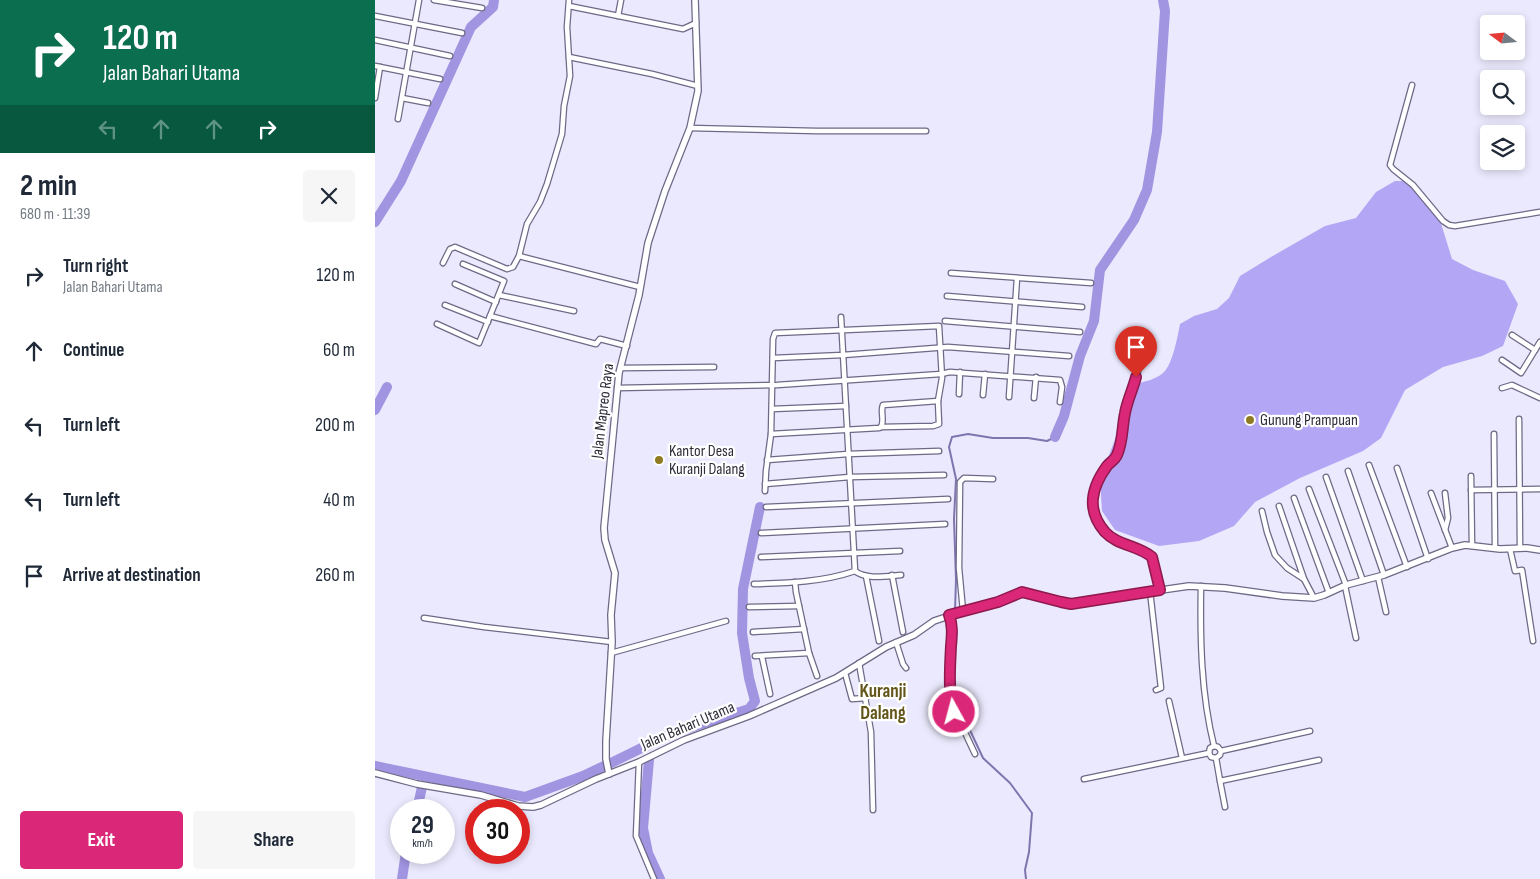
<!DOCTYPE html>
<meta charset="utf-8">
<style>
:root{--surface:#fff;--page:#f6f6f7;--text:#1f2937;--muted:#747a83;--accent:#db2777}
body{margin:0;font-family:"Sofia Sans Condensed",sans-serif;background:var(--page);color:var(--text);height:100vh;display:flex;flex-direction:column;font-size:19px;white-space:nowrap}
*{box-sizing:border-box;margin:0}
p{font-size:16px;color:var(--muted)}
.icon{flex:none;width:28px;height:28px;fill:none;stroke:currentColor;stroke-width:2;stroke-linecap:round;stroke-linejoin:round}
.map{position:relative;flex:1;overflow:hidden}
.drawer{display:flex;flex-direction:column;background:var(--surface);width:375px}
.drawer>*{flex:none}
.top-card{background:#0b6e4f;color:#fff;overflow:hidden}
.needle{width:32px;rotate:286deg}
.controls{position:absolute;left:1105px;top:15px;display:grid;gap:10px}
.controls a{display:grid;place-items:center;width:45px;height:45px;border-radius:5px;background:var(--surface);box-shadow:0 2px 8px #0003;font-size:25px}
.speed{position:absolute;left:15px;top:799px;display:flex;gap:10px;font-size:25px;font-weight:700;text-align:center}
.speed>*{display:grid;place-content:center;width:65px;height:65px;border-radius:50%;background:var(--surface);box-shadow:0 2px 8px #0003;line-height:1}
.speed small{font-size:12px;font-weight:400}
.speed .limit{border:8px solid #d22;background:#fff;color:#111}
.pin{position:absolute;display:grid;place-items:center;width:42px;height:42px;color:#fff;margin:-51px -21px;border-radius:50% 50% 50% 0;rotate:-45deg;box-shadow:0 0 5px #0007}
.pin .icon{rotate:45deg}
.me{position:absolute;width:55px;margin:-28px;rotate:353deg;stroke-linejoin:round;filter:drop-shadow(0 0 4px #0008)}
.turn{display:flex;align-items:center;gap:18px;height:105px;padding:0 20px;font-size:22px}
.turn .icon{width:65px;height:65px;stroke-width:2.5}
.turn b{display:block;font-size:35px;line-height:42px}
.lanes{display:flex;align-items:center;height:48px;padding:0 20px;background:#0003;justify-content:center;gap:25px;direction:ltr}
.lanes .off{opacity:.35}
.round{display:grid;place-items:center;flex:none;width:52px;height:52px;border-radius:5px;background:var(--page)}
.headline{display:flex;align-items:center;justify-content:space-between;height:85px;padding:0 20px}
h1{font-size:30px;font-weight:700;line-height:38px}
.primary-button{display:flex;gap:10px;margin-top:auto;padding:10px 20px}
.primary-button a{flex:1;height:58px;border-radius:5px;background:var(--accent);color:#fff;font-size:20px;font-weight:700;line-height:58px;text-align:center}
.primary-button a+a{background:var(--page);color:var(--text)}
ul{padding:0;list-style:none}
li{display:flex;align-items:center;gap:15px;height:75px;padding:0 20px}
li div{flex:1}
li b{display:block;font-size:19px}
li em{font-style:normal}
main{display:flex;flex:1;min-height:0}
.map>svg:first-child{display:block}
.forest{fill:#b3a6f4}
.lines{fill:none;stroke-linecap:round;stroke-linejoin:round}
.stream{stroke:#7e75af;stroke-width:2}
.river{stroke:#a194e1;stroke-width:10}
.minor-casing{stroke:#6d6986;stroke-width:7}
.tertiary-casing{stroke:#6d6986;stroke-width:8}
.minor{stroke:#fff;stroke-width:4.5}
.tertiary{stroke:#fff;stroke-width:5.5}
.route-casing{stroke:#8e194d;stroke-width:12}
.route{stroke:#db2777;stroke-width:9}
.poi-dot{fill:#8f7b21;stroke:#fff;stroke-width:2}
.labels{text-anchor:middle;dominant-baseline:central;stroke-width:4.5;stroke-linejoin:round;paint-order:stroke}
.street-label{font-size:16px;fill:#2e2d39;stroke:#fff}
.poi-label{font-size:16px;fill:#2e2d39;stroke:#fff;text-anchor:start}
.quarter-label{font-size:19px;font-weight:bold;fill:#635519;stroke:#fff}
</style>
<main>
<section class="drawer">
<div class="top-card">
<div class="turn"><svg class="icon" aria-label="right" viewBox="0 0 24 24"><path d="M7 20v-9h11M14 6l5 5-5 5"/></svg><div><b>120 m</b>Jalan Bahari Utama</div></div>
<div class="lanes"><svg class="icon off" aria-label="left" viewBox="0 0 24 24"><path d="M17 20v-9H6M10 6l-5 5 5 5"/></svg><svg class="icon off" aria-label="ahead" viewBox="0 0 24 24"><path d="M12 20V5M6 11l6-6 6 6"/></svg><svg class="icon off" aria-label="ahead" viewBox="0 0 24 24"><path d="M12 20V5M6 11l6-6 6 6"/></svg><svg class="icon" aria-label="right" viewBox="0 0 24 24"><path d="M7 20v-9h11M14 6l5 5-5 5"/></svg></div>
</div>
<div class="headline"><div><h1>2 min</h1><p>680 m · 11:39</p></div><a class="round"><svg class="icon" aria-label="close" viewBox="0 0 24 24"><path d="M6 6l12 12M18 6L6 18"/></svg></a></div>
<ul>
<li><svg class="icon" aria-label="right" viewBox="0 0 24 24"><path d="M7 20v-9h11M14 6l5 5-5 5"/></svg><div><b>Turn right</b><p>Jalan Bahari Utama</p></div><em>120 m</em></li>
<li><svg class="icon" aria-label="ahead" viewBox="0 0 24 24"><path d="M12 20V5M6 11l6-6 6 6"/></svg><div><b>Continue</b></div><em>60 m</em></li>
<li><svg class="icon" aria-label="left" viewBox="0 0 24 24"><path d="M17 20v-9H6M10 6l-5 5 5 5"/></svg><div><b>Turn left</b></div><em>200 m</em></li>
<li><svg class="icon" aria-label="left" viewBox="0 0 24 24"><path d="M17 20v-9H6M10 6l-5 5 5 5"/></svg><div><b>Turn left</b></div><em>40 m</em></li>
<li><svg class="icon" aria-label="arrive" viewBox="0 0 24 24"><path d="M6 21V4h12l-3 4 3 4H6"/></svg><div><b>Arrive at destination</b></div><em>260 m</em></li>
</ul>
<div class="primary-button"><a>Exit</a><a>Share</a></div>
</section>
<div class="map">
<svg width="1165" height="879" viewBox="0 0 1165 879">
<rect width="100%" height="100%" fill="#ebe9fd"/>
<!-- forest -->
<path class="forest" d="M1020 181H1033L1065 220 1077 259 1098 270 1130 281 1143 304 1128 346 1107 356 1068 367 1030 390 1006 438 988 451 925 478 880 502 859 526 824 541 784 546 740 530 727 511 725 479 761 384C771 381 783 379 790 371 798 362 803 335 805 324L819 316 842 309 854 298 865 276 896 257 950 226 981 218 1001 192Z"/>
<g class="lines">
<!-- stream -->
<g class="stream">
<polyline points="580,611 581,579 579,519 581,479 574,447 577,437 593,434 618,438 653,438 672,441 680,437"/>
<polyline points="579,689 580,616"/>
<polyline points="579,696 581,710 593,726 608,758 635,783 657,813 654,852 650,870 651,879"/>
</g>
<!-- river -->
<g class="river">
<polyline points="0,222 26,181 96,27 118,7 119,0"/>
<polyline points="0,410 12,387"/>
<polyline points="680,437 689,416 705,356 719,321 725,270 759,220 772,190 782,132 790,11 788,0"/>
<polyline points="274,760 268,828 273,853 285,879"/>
<polyline points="234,764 295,734 374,709 380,701 374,678 367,633 368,589 385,507"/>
<polyline points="0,766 150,797 208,776 229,766"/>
<polyline points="42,810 47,787"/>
<polyline points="27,879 31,852"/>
</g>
<defs>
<g id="minor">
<polyline points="59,0 107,8"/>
<polyline points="194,6 308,29 321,23"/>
<polyline points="0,16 87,33"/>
<polyline points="243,16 246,0"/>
<polyline points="0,40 75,56"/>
<polyline points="194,57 277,74 323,86"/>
<polyline points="0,66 65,79"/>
<polyline points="1037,85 1015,165 1018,169 1038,185 1068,221 1074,225 1080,226 1165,212"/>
<polyline points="0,98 5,67"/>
<polyline points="27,98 53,103"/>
<polyline points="23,119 44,0"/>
<polyline points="315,128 442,131 551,131"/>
<polyline points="144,256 265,287"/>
<polyline points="68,263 75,249 80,247 132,269 138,267 144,256 152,224 165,202 172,184 187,134 189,106 195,76 192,27 194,0"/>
<polyline points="88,264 129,281 115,316 221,344 225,339 252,346"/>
<polyline points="576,273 716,283"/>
<polyline points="80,284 121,302"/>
<polyline points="124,295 199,311"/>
<polyline points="572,296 707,307"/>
<polyline points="70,305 113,322"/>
<polyline points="570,321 705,332"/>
<polyline points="62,324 104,343 115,316"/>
<polyline points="1137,335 1160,350"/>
<polyline points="398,358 468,355 573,347 694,356"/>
<polyline points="1127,360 1146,373 1165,342"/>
<polyline points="246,368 339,367"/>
<polyline points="763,372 751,406 742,455 729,472 719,488 717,499 724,522 731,533 747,544 772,553 777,557 785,590"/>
<polyline points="242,388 402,385 566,374 575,372 685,380 687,387 685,402"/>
<polyline points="1127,388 1137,385 1165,398"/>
<polyline points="584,394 585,372"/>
<polyline points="608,395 610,374"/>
<polyline points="634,397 642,278"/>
<polyline points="659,398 661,377"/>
<polyline points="397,409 471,406"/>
<polyline points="1144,419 1145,548"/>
<path d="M396 434 504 428 506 427C510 420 505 412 508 405L563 401"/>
<polyline points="1119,434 1120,548"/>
<polyline points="392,460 473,454 564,451"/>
<polyline points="994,465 1032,567"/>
<polyline points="1022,468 1053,559"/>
<polyline points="973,471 1009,575"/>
<polyline points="1096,476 1097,546"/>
<polyline points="951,477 988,581"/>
<polyline points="390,484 475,477 569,475"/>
<polyline points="934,489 971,585"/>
<polyline points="1096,490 1165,489"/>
<polyline points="390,491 391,471 396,434 398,339 400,333 564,326 567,378 563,401 564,424 558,426 506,427"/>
<polyline points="1056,493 1077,548"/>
<polyline points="919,498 954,593"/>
<polyline points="904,506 929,579"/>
<polyline points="391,507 573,499"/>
<polyline points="887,511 892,532 900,555 912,568 929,579 939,598"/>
<polyline points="1070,530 1073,518 1070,493"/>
<polyline points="386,533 570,524"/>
<polyline points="1135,549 1140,571 1147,570 1158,641"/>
<polyline points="386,557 525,551"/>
<path d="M480 571C491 580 512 576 526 575"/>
<polyline points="517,575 528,632"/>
<polyline points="491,576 504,641"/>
<polyline points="1003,577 1011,612"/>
<polyline points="420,582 421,592 434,653 442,676"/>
<path d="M379 584C413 583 448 582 480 571L466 317"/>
<path d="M826 586C825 639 826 694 839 746"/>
<polyline points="970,586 981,638"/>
<polyline points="775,591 786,688 781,690"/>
<polyline points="374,607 424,606"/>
<polyline points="588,611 584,568 585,482 589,478 618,479"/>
<polyline points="574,615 577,626 575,672 578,707 600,754"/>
<polyline points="49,618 109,627 237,642"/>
<polyline points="378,632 429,629"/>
<polyline points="521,642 528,664 531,668"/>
<polyline points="236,653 351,621"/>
<polyline points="380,656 434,653"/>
<polyline points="387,657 395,694"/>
<polyline points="484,663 496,732 498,810"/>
<polyline points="470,673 477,699 491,698"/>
<polyline points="794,701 807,758"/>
<polyline points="846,751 843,747 839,746 835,748 834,753 836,757 841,758 845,755 846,751 935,731"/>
<polyline points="841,758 845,781 944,760"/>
<polyline points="264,762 261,836 279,879"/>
<polyline points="709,779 834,753"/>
<polyline points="845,781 850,807"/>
</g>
<g id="tertiary">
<polyline points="0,773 42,784 106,795 143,806 158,807 166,805 221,779 264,762 309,740 374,716 461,678 511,647 539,635 559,621 583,613 623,602 644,592 650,592 686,603 696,603 814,586 850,588 907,596 939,598 949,595 971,585 1009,575 1077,548 1090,545 1125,549 1152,548 1165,550"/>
<polyline points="234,774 231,759 231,741 237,642 236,615 240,573 230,540 229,528 244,373 264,295 273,243 290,191 315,128 323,91 320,0"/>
</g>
</defs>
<!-- minor casing -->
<use href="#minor" class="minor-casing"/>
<!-- tertiary casing -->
<use href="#tertiary" class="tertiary-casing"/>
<!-- minor -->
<use href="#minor" class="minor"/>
<!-- tertiary -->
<use href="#tertiary" class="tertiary"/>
</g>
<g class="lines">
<defs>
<path id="route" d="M579 712C573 691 575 668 576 646 577 635 578 625 574 615L623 602 647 592 686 602 696 604 785 590 777 557C763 545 743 546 730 532 711 510 716 488 732 466 735 462 740 460 742 455 748 442 747 427 750 413 752 401 758 389 761 377"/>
</defs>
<!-- route casing -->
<use href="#route" class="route-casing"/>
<!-- route -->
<use href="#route" class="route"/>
</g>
<!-- markers -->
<g class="poi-dot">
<circle cx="875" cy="420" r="5"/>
<circle cx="284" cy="460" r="5"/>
</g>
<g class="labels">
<!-- street labels -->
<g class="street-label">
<text transform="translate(228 411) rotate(-83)">Jalan Mapreo Raya</text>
<text transform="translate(313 726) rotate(-23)">Jalan Bahari Utama</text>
</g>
<!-- poi labels -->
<g class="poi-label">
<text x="885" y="420">Gunung Prampuan</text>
<text x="294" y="451">Kantor Desa<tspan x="294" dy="18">Kuranji Dalang</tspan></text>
</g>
<!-- quarter labels -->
<g class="quarter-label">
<text x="508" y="691">Kuranji<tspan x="508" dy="22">Dalang</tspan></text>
</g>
</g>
</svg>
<div class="controls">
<a><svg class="needle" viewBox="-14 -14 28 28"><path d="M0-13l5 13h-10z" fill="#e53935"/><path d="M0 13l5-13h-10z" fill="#747a83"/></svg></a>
<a><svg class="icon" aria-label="search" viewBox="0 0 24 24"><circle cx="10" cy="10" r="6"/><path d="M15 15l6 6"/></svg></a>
<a><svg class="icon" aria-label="layers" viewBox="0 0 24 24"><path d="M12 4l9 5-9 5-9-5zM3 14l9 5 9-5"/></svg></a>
</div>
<div class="speed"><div>29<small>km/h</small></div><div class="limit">30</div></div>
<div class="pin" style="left:761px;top:377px;background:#d93025"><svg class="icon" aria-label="arrive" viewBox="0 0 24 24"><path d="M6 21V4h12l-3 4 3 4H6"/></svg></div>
<svg class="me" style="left:579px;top:712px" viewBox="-20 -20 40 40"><circle r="17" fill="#db2777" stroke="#fff" stroke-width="3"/><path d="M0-11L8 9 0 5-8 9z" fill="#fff"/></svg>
</div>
</main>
